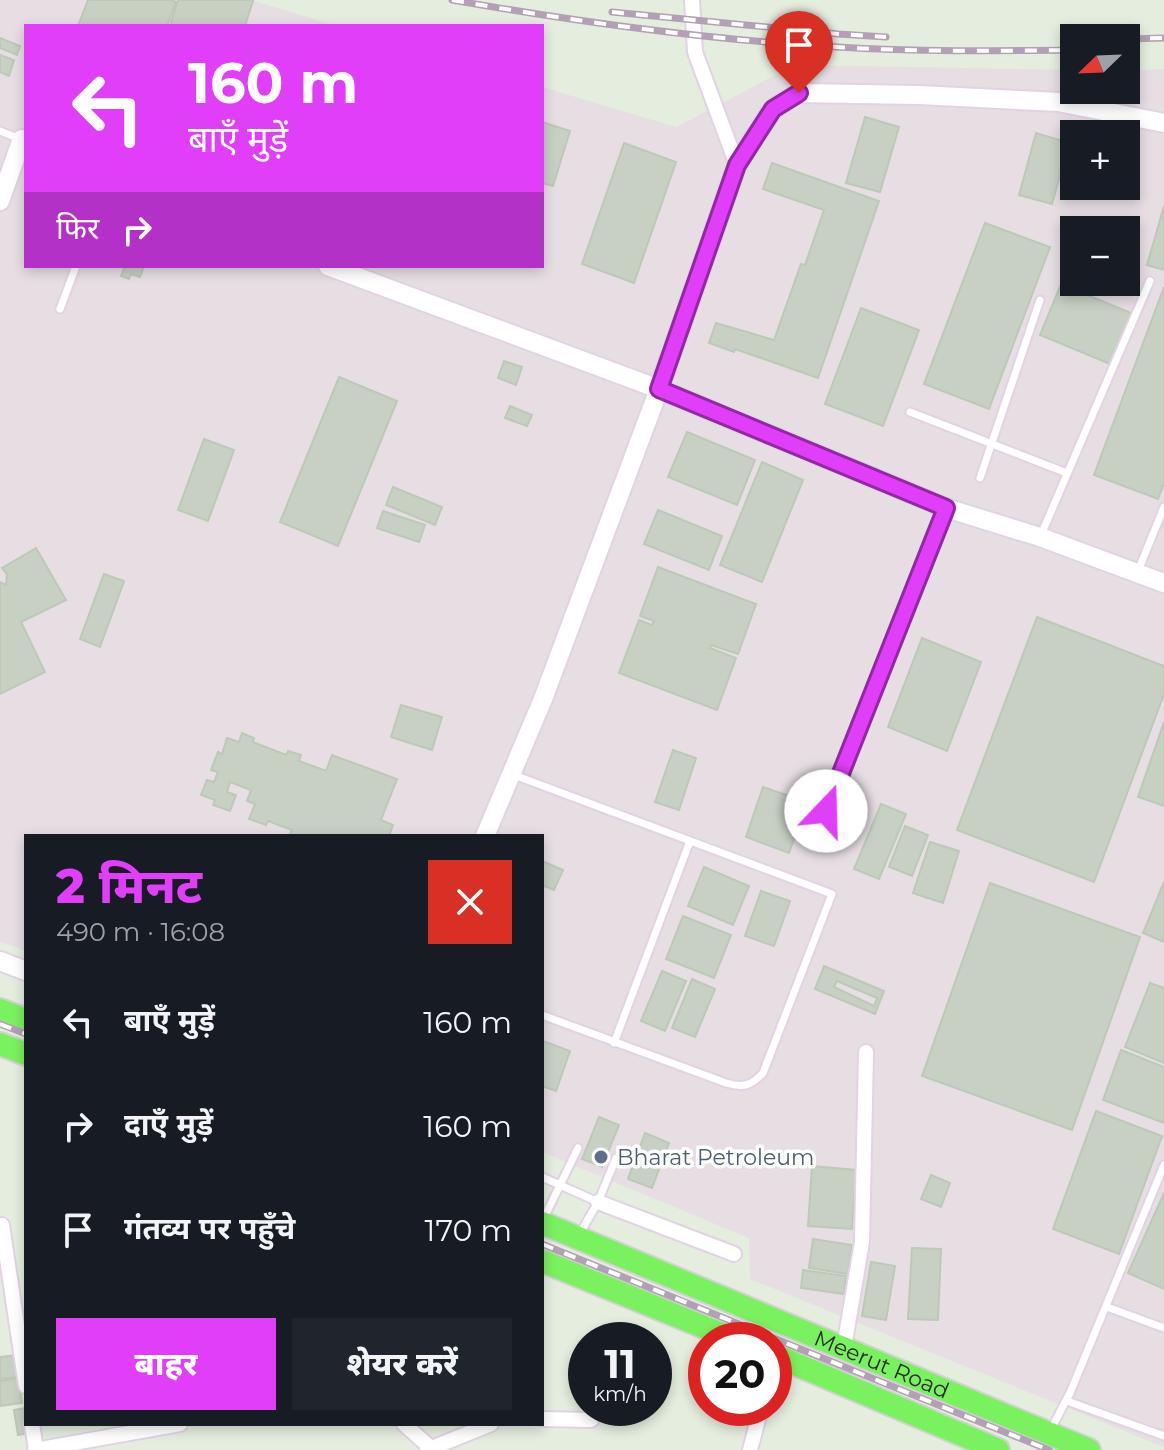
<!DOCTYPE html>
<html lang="hi">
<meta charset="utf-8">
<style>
:root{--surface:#171b24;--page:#20242c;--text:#f1f3f6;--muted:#9ea1a6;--accent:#e13efa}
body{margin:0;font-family:Montserrat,"Noto Sans Devanagari",sans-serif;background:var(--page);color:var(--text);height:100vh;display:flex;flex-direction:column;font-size:30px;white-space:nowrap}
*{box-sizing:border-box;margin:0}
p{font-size:26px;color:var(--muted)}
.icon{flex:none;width:44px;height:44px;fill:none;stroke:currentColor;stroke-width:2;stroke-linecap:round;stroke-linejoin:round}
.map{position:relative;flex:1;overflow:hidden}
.details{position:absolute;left:24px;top:834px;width:520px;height:592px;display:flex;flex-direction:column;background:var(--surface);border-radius:0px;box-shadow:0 4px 12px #0003}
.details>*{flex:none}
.hud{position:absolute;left:24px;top:24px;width:520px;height:244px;border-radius:0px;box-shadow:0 4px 12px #0003;background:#e13efa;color:#fff;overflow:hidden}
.needle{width:52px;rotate:247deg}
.fabs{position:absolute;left:1060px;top:24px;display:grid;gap:16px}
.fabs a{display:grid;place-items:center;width:80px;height:80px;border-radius:0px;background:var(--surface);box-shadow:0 4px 12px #0003;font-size:40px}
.speed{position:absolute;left:568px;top:1322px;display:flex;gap:16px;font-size:40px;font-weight:700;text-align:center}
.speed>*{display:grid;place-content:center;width:104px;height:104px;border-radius:50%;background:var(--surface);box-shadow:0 4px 12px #0003;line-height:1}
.speed small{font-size:20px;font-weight:400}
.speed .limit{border:12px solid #d22;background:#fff;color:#111}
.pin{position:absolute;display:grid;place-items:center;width:68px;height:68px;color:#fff;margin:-82px -34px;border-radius:50% 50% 50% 0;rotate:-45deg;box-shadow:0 0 8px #0007}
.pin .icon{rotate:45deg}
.me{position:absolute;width:88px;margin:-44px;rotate:21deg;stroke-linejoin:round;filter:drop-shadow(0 0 6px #0008)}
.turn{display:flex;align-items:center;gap:28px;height:168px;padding:0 32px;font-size:36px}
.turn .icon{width:104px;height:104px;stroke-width:2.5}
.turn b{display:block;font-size:56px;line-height:68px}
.then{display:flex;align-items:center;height:76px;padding:0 32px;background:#0003;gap:16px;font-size:30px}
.round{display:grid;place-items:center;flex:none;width:84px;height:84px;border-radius:0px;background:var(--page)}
.headline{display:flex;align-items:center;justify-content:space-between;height:136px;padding:0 32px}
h1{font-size:48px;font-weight:800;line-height:60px;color:var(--accent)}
.primary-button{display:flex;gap:16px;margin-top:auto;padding:16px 32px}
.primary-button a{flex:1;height:92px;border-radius:0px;background:var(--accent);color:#fff;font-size:32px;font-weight:800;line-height:92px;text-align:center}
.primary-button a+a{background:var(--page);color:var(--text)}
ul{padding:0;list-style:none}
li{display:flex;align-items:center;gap:24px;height:104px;padding:0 32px}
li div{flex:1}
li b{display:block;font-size:30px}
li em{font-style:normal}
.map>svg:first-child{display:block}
.industrial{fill:#e6dee3;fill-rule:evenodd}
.building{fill:#c7d0c3;stroke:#bdc9b7;stroke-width:2;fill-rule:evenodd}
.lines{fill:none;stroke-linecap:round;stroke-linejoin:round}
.service-casing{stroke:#e2d3e4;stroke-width:11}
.minor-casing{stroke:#e2d3e4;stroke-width:18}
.tertiary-casing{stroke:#e2d3e4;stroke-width:22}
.primary-casing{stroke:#d1d1d1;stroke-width:26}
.service{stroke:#fff;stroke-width:7}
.minor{stroke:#fff;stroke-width:14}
.tertiary{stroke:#fff;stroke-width:18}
.primary{stroke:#7af15f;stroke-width:22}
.rail-casing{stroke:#b4a0b6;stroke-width:7}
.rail{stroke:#fff;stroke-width:4;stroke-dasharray:12;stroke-linecap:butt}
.route-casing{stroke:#9228a2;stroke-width:20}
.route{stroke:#e13efa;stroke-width:14}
.service-dot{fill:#5c6f8a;stroke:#fff;stroke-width:3}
.labels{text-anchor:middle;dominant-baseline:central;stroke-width:7;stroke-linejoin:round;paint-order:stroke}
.service-label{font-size:22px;fill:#4e5e75;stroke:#fff;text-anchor:start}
.street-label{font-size:22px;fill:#2c2c2c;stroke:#fff}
</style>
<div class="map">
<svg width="1164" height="1450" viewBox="0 0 1164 1450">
<rect width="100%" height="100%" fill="#e4edde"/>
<!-- industrial -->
<path class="industrial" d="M0 0H251L337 26H26V266H542V87L676 127 795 65 1074 70V90H1126V71L1164 69V1447L750 1279 749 1238 542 1152V836H26V951L0 941ZM1074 134H1126V186H1074ZM1074 230H1126V282H1074Z"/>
<!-- building -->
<g class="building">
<polygon points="88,0 171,0 176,2 167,26 78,26"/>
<polygon points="178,0 248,0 253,1 245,26 170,26"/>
<polygon points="0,38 20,46 17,55 0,48"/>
<polygon points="0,55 14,60 9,76 0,72"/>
<polygon points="865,117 899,127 880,192 846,183"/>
<polygon points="542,122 570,131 553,186 542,183"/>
<polygon points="1036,133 1069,143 1052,204 1019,195"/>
<polygon points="624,143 676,162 634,283 582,264"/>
<polygon points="772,163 879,201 818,378 735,349 734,352 709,343 716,323 774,340 801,264 805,265 824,210 763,189"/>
<polygon points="1164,206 1164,270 1147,265"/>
<polygon points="985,223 1050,247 989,409 924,384"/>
<polygon points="125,266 144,266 140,277 131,274 129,279 121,276"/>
<polygon points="1061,284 1131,313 1110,364 1040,335"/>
<polygon points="1164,287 1164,483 1158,499 1094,475"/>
<polygon points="861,308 919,330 883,426 825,404"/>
<polygon points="504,361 522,367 516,385 498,378"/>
<polygon points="339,377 397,401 338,546 280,522"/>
<polygon points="510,406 532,415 527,426 505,418"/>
<polygon points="687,432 755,460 737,505 668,477"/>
<polygon points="204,439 234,450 208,521 178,510"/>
<polygon points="762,462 803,480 762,582 720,565"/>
<polygon points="393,487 442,507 435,525 386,505"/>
<polygon points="658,510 722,536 709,570 644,544"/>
<polygon points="383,511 425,525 419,542 377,528"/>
<polygon points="36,548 66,600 21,622 45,672 0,694 0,582 6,585 7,574 2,568"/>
<polygon points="658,567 756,604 738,654 711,645 710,648 736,658 717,710 619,673 639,620 652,625 654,621 640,616"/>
<polygon points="104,574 124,581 100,647 80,639"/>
<polygon points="1037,617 1164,666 1164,694 1094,882 957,830"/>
<polygon points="922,638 981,662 947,751 888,727"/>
<polygon points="401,705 442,717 432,750 391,737"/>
<polygon points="1164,722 1164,806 1138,797"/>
<polygon points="242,733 254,738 253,742 286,755 288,751 301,755 299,761 326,771 332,755 397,779 381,820 393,825 389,836 289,836 292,830 268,821 266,825 249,819 255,804 247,801 251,790 230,782 227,792 236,795 230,811 213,805 215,800 201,795 207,780 214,782 218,772 211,770 218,752 222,754 227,738 239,742"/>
<polygon points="673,750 696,758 679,810 655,802"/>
<polygon points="763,787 807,802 789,853 746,837"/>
<polygon points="881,804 906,814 879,879 854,869"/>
<polygon points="905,826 928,835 912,876 889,867"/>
<polygon points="930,842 959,851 943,903 913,893"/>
<polygon points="542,861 563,870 554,890 542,885"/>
<polygon points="704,867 749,886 733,925 688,906"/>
<polygon points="1164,882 1164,942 1143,933"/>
<polygon points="990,883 1140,937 1072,1130 922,1076"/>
<polygon points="761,891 790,901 774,946 745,936"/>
<polygon points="683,916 731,935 714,978 666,959"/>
<path d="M824 966 884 991 875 1014 815 989ZM837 981 877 998 874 1006 834 987Z"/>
<polygon points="662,971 686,981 665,1031 641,1021"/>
<polygon points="692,979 715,989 695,1037 672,1028"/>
<polygon points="1150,983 1164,988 1164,1063 1125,1047"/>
<polygon points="543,1041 570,1051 556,1091 542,1086"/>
<polygon points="1121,1050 1164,1067 1164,1123 1103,1100"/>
<polygon points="1096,1111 1162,1136 1119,1254 1053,1229"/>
<polygon points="599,1117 619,1125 602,1167 582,1159"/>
<polygon points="645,1133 669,1143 652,1188 628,1179"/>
<polygon points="812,1166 856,1170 852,1229 808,1226"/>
<polygon points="931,1175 950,1183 941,1207 921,1199"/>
<polygon points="1164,1193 1164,1289 1128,1273"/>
<polygon points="813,1239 852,1245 848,1274 809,1268"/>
<polygon points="912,1248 941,1249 938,1320 908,1319"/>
<polygon points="871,1262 895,1266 886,1320 862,1316"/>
<polygon points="803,1270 846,1276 844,1294 801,1288"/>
<polygon points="17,1355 20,1377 0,1379 0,1357"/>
<polygon points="19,1378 22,1403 0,1406 0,1381"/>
<polygon points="26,1408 29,1433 18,1435 14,1410"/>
</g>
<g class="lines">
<defs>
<g id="service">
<polyline points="0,131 20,139"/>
<polyline points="60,309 76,266"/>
<polyline points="910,412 1067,473"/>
<polyline points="980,478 1040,300"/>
<polyline points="1041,535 1150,281"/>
<polyline points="1138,571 1164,507"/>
<path d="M514 775 832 894 763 1073C751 1086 743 1088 726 1083L542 1015"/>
<polyline points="826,811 945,510"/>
<polyline points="614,1043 690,841"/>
<polyline points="542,1177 598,1202"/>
<polyline points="543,1220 578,1148"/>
<polyline points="579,1235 598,1202 616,1158"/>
<polyline points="1107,1307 1164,1328"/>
<polyline points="1067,1401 1164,1436"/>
<polyline points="1050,1431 1070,1393 1164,1165"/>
</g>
<g id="minor">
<polyline points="692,0 695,52 737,165"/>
<polyline points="598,1202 734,1254"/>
<polyline points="2,1225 26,1386"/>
<polyline points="844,1347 862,1242 866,1052"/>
<polyline points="542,1419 591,1420"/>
<polyline points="32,1424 36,1450"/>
<polyline points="404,1424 433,1450"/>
<polyline points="35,1450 180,1424"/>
<polyline points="427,1450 491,1424"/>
<polyline points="750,1450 761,1408"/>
</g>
<g id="tertiary">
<polyline points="0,201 22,139 26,141"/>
<polyline points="328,266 659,389 946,508 1040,537 1164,583"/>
<polyline points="485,836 543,699 659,389 737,165 773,109 799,93 919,95 1058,102 1164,123"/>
<polyline points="0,961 26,971"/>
</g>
<g id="primary">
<polyline points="0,1010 26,1020"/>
<polyline points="0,1044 26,1054"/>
<path id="s1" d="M542 1223 1089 1450"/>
<polyline points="542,1261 736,1340"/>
<polyline points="774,1355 998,1450"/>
</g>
</defs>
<!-- service casing -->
<use href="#service" class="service-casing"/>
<!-- minor casing -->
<use href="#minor" class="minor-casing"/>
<!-- tertiary casing -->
<use href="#tertiary" class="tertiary-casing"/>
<!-- primary casing -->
<use href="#primary" class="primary-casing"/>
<!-- service -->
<use href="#service" class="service"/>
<!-- minor -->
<use href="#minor" class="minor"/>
<!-- tertiary -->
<use href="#tertiary" class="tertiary"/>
<!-- primary -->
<use href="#primary" class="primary"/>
<defs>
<g id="rail">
<path d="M452 0C579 22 709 40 837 47 916 52 995 51 1074 50"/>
<polyline points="612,12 838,34 886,37"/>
<polyline points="1126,39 1164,38"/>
<polyline points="0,1024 26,1034"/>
<polyline points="542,1244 1049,1450"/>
</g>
</defs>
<!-- rail casing -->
<use href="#rail" class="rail-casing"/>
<!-- rail -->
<use href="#rail" class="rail"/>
</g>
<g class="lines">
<defs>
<polyline id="route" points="799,93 773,109 737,165 659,389 946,508 826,811"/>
</defs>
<!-- route casing -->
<use href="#route" class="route-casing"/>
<!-- route -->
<use href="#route" class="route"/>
</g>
<!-- markers -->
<circle class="service-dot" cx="601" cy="1157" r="8"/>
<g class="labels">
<!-- service labels -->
<g class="service-label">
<text x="617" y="1157">Bharat Petroleum</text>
</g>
<!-- street labels -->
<g class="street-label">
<text stroke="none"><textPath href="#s1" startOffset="368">Meerut Road</textPath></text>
</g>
</g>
</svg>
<div class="fabs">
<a><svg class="needle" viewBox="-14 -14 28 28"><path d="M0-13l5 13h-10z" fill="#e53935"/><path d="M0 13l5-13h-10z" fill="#9ea1a6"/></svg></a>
<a>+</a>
<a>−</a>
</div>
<div class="speed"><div>11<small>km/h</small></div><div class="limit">20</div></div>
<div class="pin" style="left:799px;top:93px;background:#d93025"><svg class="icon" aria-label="arrive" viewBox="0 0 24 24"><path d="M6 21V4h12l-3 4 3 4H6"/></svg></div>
<svg class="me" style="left:826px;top:811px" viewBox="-20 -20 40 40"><circle r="19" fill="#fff"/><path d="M0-13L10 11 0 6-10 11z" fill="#e13efa"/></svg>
<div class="hud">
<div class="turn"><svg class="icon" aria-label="left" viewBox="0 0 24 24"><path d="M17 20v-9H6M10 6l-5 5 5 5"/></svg><div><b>160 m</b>बाएँ मुड़ें</div></div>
<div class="then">फिर<svg class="icon" aria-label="right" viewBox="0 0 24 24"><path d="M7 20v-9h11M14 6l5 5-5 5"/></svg></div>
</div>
<section class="details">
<div class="headline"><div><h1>2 मिनट</h1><p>490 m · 16:08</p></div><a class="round" style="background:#d93025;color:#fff"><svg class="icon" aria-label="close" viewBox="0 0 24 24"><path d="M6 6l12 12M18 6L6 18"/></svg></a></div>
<ul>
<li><svg class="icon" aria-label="left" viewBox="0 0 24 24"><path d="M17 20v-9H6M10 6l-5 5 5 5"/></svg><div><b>बाएँ मुड़ें</b></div><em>160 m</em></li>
<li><svg class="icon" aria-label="right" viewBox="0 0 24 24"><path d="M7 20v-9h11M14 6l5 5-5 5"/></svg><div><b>दाएँ मुड़ें</b></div><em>160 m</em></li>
<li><svg class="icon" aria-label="arrive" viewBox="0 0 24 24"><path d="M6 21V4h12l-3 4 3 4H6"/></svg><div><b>गंतव्य पर पहुँचे</b></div><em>170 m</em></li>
</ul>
<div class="primary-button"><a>बाहर</a><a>शेयर करें</a></div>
</section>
</div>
